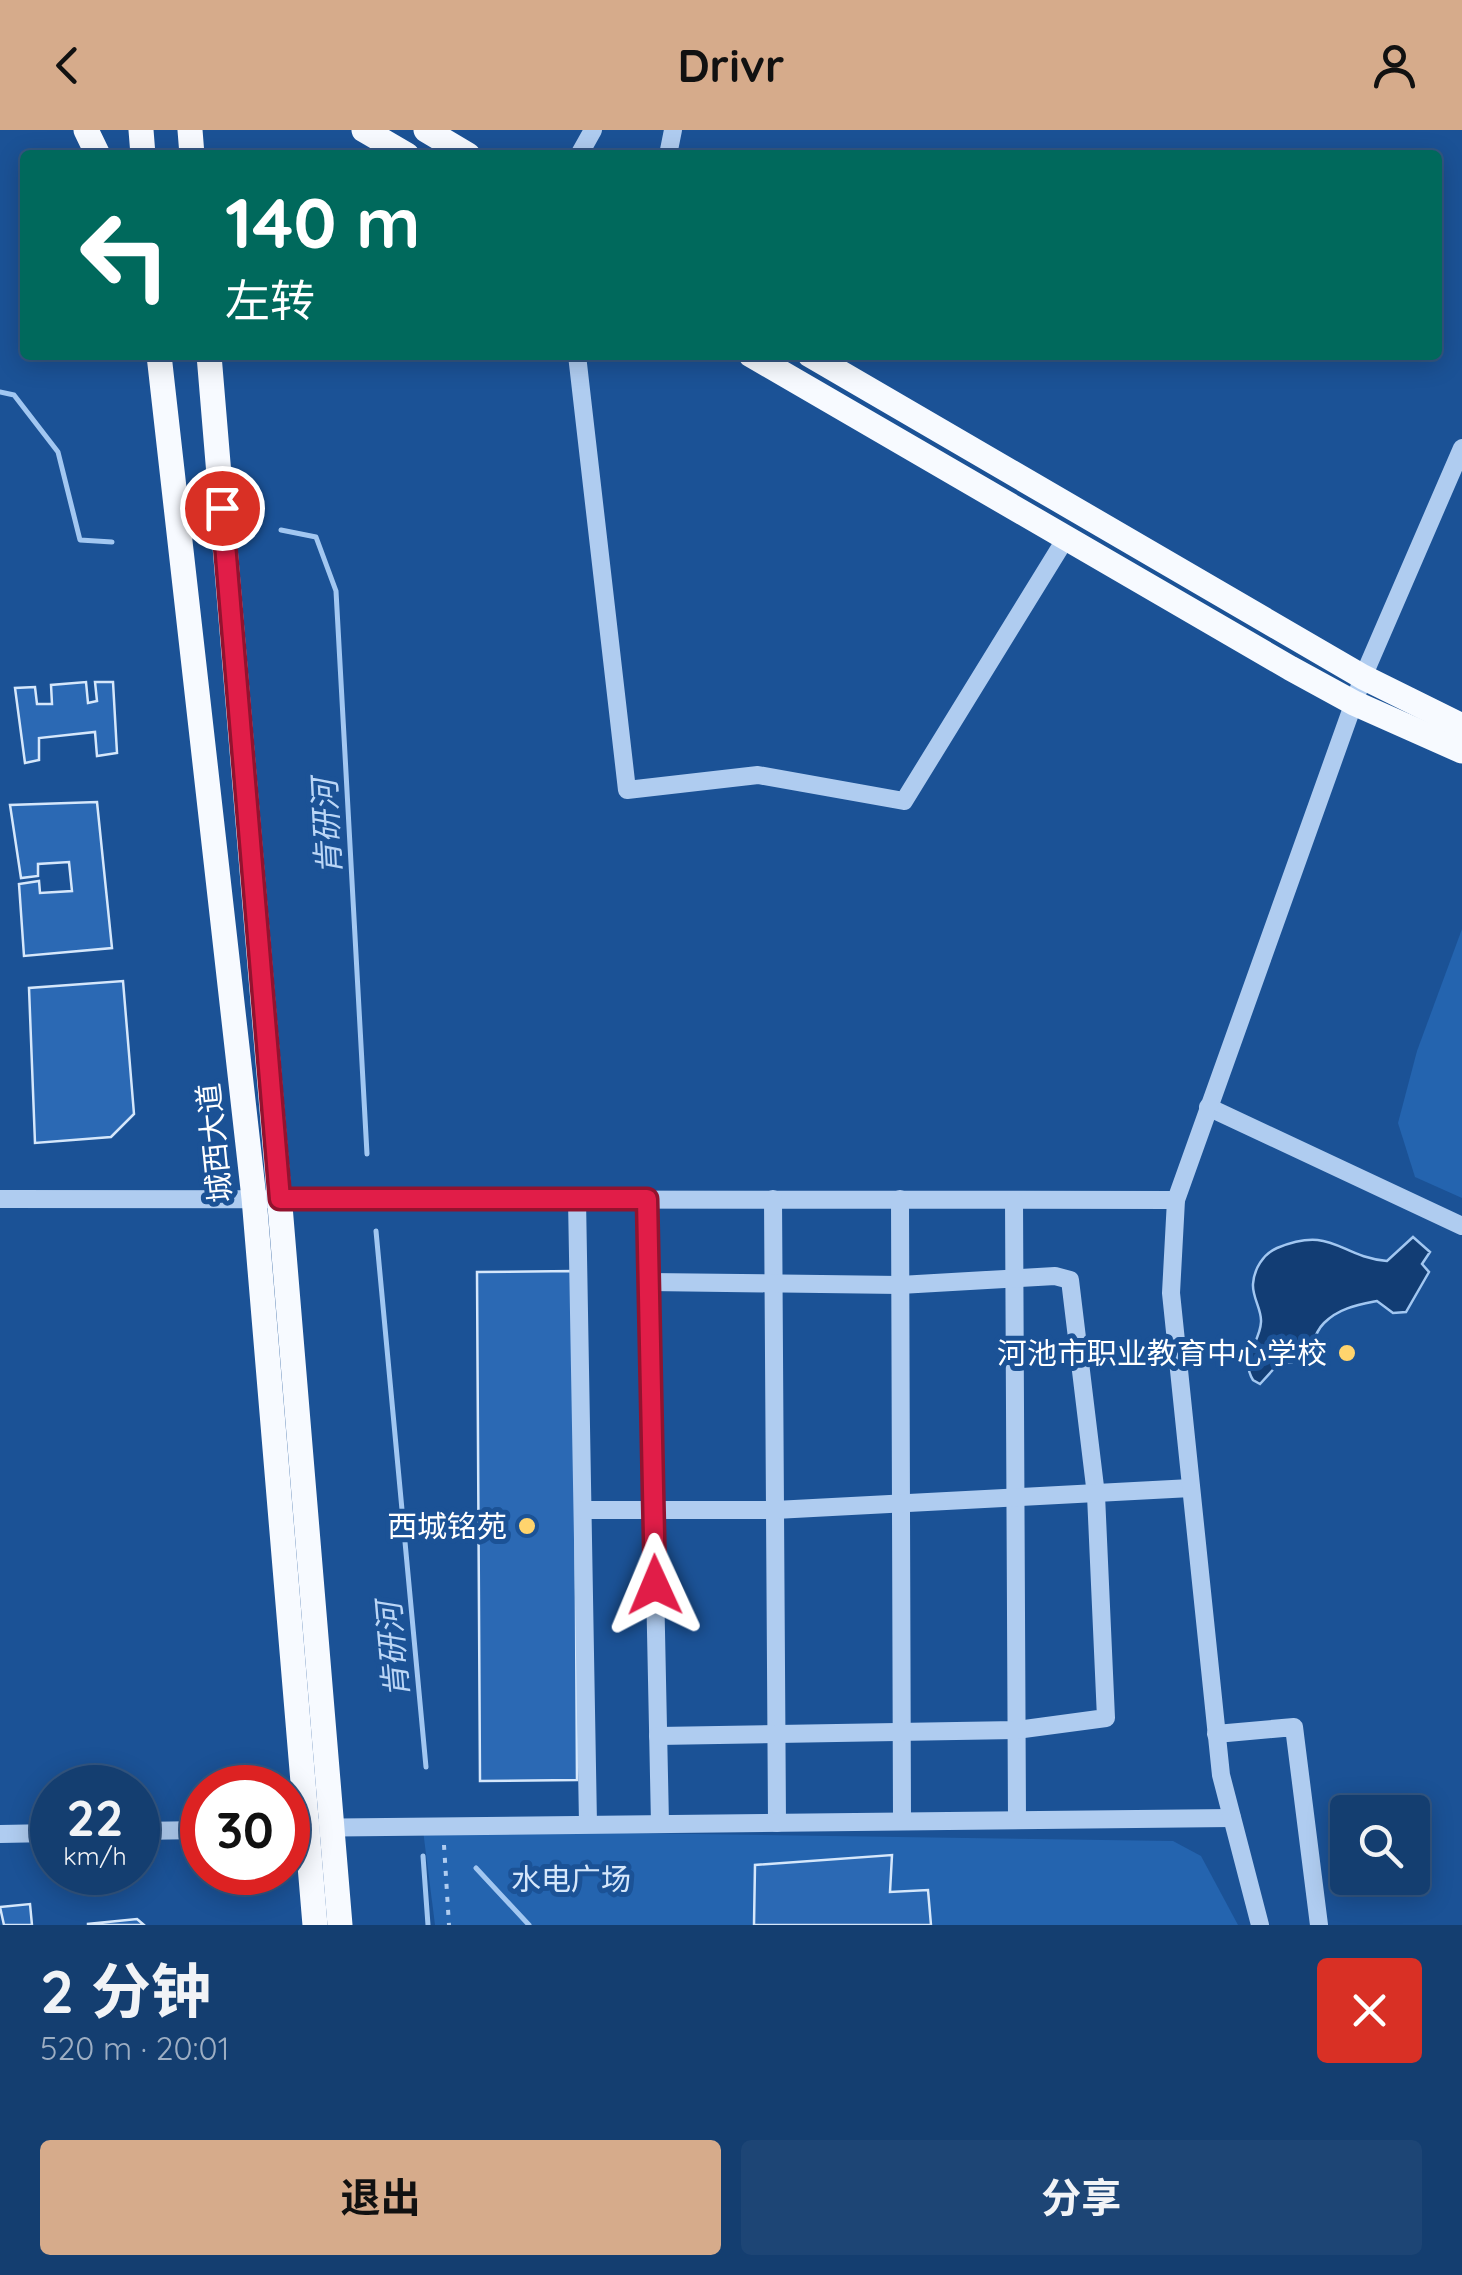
<!DOCTYPE html>
<html lang="zh">
<meta charset="utf-8">
<style>
:root{--surface:#143e70;--page:#1d4575;--text:#f1f3f6;--muted:#9daec3;--line:#335783;--accent:#d6ab8b}
body{margin:0;font-family:Quicksand,"Noto Sans SC",sans-serif;background:var(--page);color:var(--text);height:100vh;display:flex;flex-direction:column;font-size:38px;white-space:nowrap}
*{box-sizing:border-box;margin:0}
p{font-size:32px;color:var(--muted)}
.icon{flex:none;width:55px;height:55px;fill:none;stroke:currentColor;stroke-width:2;stroke-linecap:round;stroke-linejoin:round}
.map{position:relative;height:1795px;overflow:hidden}
.sheet{display:flex;flex-direction:column;background:var(--surface);flex:1}
.sheet>*{flex:none}
.guide{position:absolute;left:20px;top:20px;width:1422px;height:210px;border-radius:10px;box-shadow:0 5px 25px #0003,0 0 0 2px var(--line);background:#00695c;color:#fff;overflow:hidden}
.buttons{position:absolute;left:1330px;top:1665px;display:grid;gap:20px}
.buttons a{display:grid;place-items:center;width:100px;height:100px;border-radius:10px;background:var(--surface);box-shadow:0 5px 25px #0003,0 0 0 2px var(--line);font-size:50px}
.speed{position:absolute;left:30px;top:1635px;display:flex;gap:20px;font-size:50px;font-weight:700;text-align:center}
.speed>*{display:grid;place-content:center;width:130px;height:130px;border-radius:50%;background:var(--surface);box-shadow:0 5px 25px #0003,0 0 0 2px var(--line);line-height:1}
.speed small{font-size:25px;font-weight:400}
.speed .limit{border:15px solid #d22;background:#fff;color:#111}
.pin{position:absolute;display:grid;place-items:center;width:85px;height:85px;color:#fff;margin:-42px;border:5px solid #fff;border-radius:50%;box-shadow:0 2px 10px #0007}
.me{position:absolute;width:110px;margin:-55px;rotate:359deg;stroke-linejoin:round;filter:drop-shadow(0 0 8px #0008)}
.turn{display:flex;align-items:center;gap:35px;height:210px;padding:0 40px;font-size:45px}
.turn .icon{width:130px;height:130px;stroke-width:2.5}
.turn b{display:block;font-size:70px;line-height:85px}
.round{display:grid;place-items:center;flex:none;width:105px;height:105px;border-radius:10px;background:var(--page)}
.overview{display:flex;align-items:center;justify-content:space-between;height:170px;padding:0 40px}
h1{font-size:60px;font-weight:700;line-height:75px}
.action{display:flex;gap:20px;margin-top:auto;padding:20px 40px}
.action a{flex:1;height:115px;border-radius:10px;background:var(--accent);color:#111;font-size:40px;font-weight:700;line-height:115px;text-align:center}
.action a+a{background:var(--page);color:var(--text)}
header{display:flex;justify-content:space-between;align-items:center;height:130px;padding:0 40px;background:var(--accent);color:#111;font-size:45px;font-weight:700}
.map>svg:first-child{display:block}
.green{fill:#2464af}
.water{fill:#123d74;stroke:#a2c7f1;stroke-width:2.5}
.lines{fill:none;stroke-linecap:round;stroke-linejoin:round}
.stream{stroke:#a2c7f1;stroke-width:5}
.building{fill:#2b69b4;stroke:#d5e7fb;stroke-width:2.5}
.path{stroke:#afccf0;stroke-width:4;stroke-dasharray:5 8;stroke-linecap:butt}
.minor{stroke:#afccf0;stroke-width:18}
.major{stroke:#f7faff;stroke-width:25}
.route-casing{stroke:#92132f;stroke-width:25}
.route{stroke:#e11d48;stroke-width:18}
.poi-dot{fill:#ffd46d;stroke:#1b5296;stroke-width:4}
.labels{text-anchor:middle;dominant-baseline:central;stroke-width:10;stroke-linejoin:round;paint-order:stroke}
.street-label{font-size:30px;fill:#fff;stroke:#1b5296}
.poi-label{font-size:30px;fill:#fff;stroke:#1b5296;text-anchor:end}
.park-label{font-size:30px;fill:#d5e7fb;stroke:#1b5296}
.water-label{font-size:32px;font-style:italic;fill:#bbd6f6;stroke:#1b5296}
</style>
<header><svg class="icon" aria-label="back" viewBox="0 0 24 24"><path d="M15 5l-7 7 7 7"/></svg>Drivr<svg class="icon" aria-label="person" viewBox="0 0 24 24"><circle cx="12" cy="8" r="4"/><path d="M4 21q1-7 8-7t8 7"/></svg></header>
<div class="map">
<svg width="1462" height="1795" viewBox="0 0 1462 1795">
<rect width="100%" height="100%" fill="#1b5296"/>
<!-- green -->
<g class="green">
<polygon points="1462,799 1462,1068 1415,1047 1398,993 1417,921"/>
<polygon points="423,1700 1173,1711 1201,1726 1238,1795 435,1795"/>
</g>
<!-- water -->
<path class="water" d="M1413 1107 1430 1122 1422 1134 1429 1142 1406 1182 1393 1183 1377 1171C1357 1175 1339 1178 1324 1193 1305 1212 1320 1235 1280 1232L1260 1254 1253 1250C1239 1227 1260 1214 1261 1192 1262 1180 1252 1167 1253 1154 1254 1139 1263 1124 1277 1118 1333 1095 1339 1127 1387 1131Z"/>
<g class="lines">
<!-- stream -->
<g class="stream">
<polyline points="0,262 14,265 58,322 80,410 112,412"/>
<polyline points="281,400 316,407 336,461 367,1024"/>
<polyline points="376,1101 426,1637"/>
<polyline points="423,1726 428,1795"/>
<polyline points="476,1738 529,1795"/>
</g>
</g>
<!-- building -->
<g class="building">
<polygon points="86,552 88,573 97,571 95,552 113,552 117,623 97,626 95,602 39,608 39,630 25,633 15,558 35,557 37,574 52,574 51,555"/>
<polygon points="97,672 112,818 24,826 19,754 39,751 40,763 72,761 69,732 38,734 38,746 21,748 10,675"/>
<polygon points="123,851 134,984 111,1007 35,1013 29,858"/>
<polygon points="574,1141 577,1650 480,1651 477,1142"/>
<polygon points="892,1725 890,1762 928,1760 931,1795 754,1795 755,1735"/>
<polygon points="30,1774 32,1795 4,1795 0,1777"/>
<polygon points="137,1789 144,1795 88,1795 88,1794"/>
</g>
<g class="lines">
<!-- path -->
<polyline class="path" points="444,1715 449,1795"/>
<!-- minor -->
<g class="minor">
<polyline points="579,25 593,0"/>
<polyline points="668,25 673,0"/>
<polyline points="577,225 627,660 758,645 904,671 1066,408"/>
<polyline points="1208,977 1462,1096"/>
<polyline points="0,1069 1176,1070"/>
<polyline points="577,1069 588,1694"/>
<polyline points="647,1069 660,1694"/>
<polyline points="773,1069 777,1693"/>
<polyline points="900,1069 902,1691"/>
<polyline points="1014,1070 1017,1690"/>
<polyline points="649,1152 900,1155 1055,1146 1070,1150 1096,1365 1106,1588 1016,1600 658,1606"/>
<polyline points="583,1380 775,1380 1191,1358"/>
<polyline points="1216,1604 1294,1597 1319,1795"/>
<polyline points="288,1698 1232,1688"/>
<polyline points="138,1701 202,1700"/>
<polyline points="0,1704 52,1703"/>
<polyline points="1260,1795 1221,1645 1171,1163 1176,1070 1363,547 1462,318"/>
</g>
<!-- major -->
<g class="major">
<polyline points="86,0 98,25"/>
<polyline points="141,0 143,25"/>
<polyline points="190,0 192,25"/>
<polyline points="364,0 407,25"/>
<polyline points="426,0 468,25"/>
<polyline points="159,225 254,1068 315,1795"/>
<polyline points="209,225 340,1795"/>
<polyline points="751,225 1290,538 1354,573 1462,621"/>
<polyline points="810,225 1363,547 1462,596"/>
</g>
</g>
<g class="lines">
<defs>
<polyline id="route" points="222,378 280,1069 647,1069 655,1455"/>
</defs>
<!-- route casing -->
<use href="#route" class="route-casing"/>
<!-- route -->
<use href="#route" class="route"/>
</g>
<!-- markers -->
<g class="poi-dot">
<circle cx="1347" cy="1223" r="10"/>
<circle cx="527" cy="1396" r="10"/>
</g>
<g class="labels">
<!-- street labels -->
<g class="street-label">
<text transform="translate(214 1013) rotate(-96)">城西大道</text>
</g>
<!-- poi labels -->
<g class="poi-label">
<text x="1327" y="1223">河池市职业教育中心学校</text>
<text x="507" y="1396">西城铭苑</text>
</g>
<!-- park labels -->
<g class="park-label">
<text x="571" y="1749">水电广场</text>
</g>
<!-- water labels -->
<g class="water-label">
<text transform="translate(326 697) rotate(-93)">肯研河</text>
<text transform="translate(392 1520) rotate(-95)">肯研河</text>
</g>
</g>
</svg>
<div class="buttons">
<a><svg class="icon" aria-label="search" viewBox="0 0 24 24"><circle cx="10" cy="10" r="6"/><path d="M15 15l6 6"/></svg></a>
</div>
<div class="speed"><div>22<small>km/h</small></div><div class="limit">30</div></div>
<div class="pin" style="left:222px;top:378px;background:#d93025"><svg class="icon" aria-label="arrive" viewBox="0 0 24 24"><path d="M6 21V4h12l-3 4 3 4H6"/></svg></div>
<svg class="me" style="left:655px;top:1455px" viewBox="-20 -20 40 40"><path d="M0-17L14 15 0 8-14 15z" fill="#e11d48" stroke="#fff" stroke-width="4"/></svg>
<div class="guide">
<div class="turn"><svg class="icon" aria-label="left" viewBox="0 0 24 24"><path d="M17 20v-9H6M10 6l-5 5 5 5"/></svg><div><b>140 m</b>左转</div></div>
</div>
</div>
<section class="sheet">
<div class="overview"><div><h1>2 分钟</h1><p>520 m · 20:01</p></div><a class="round" style="background:#d93025;color:#fff"><svg class="icon" aria-label="close" viewBox="0 0 24 24"><path d="M6 6l12 12M18 6L6 18"/></svg></a></div>
<div class="action"><a>退出</a><a>分享</a></div>
</section>
